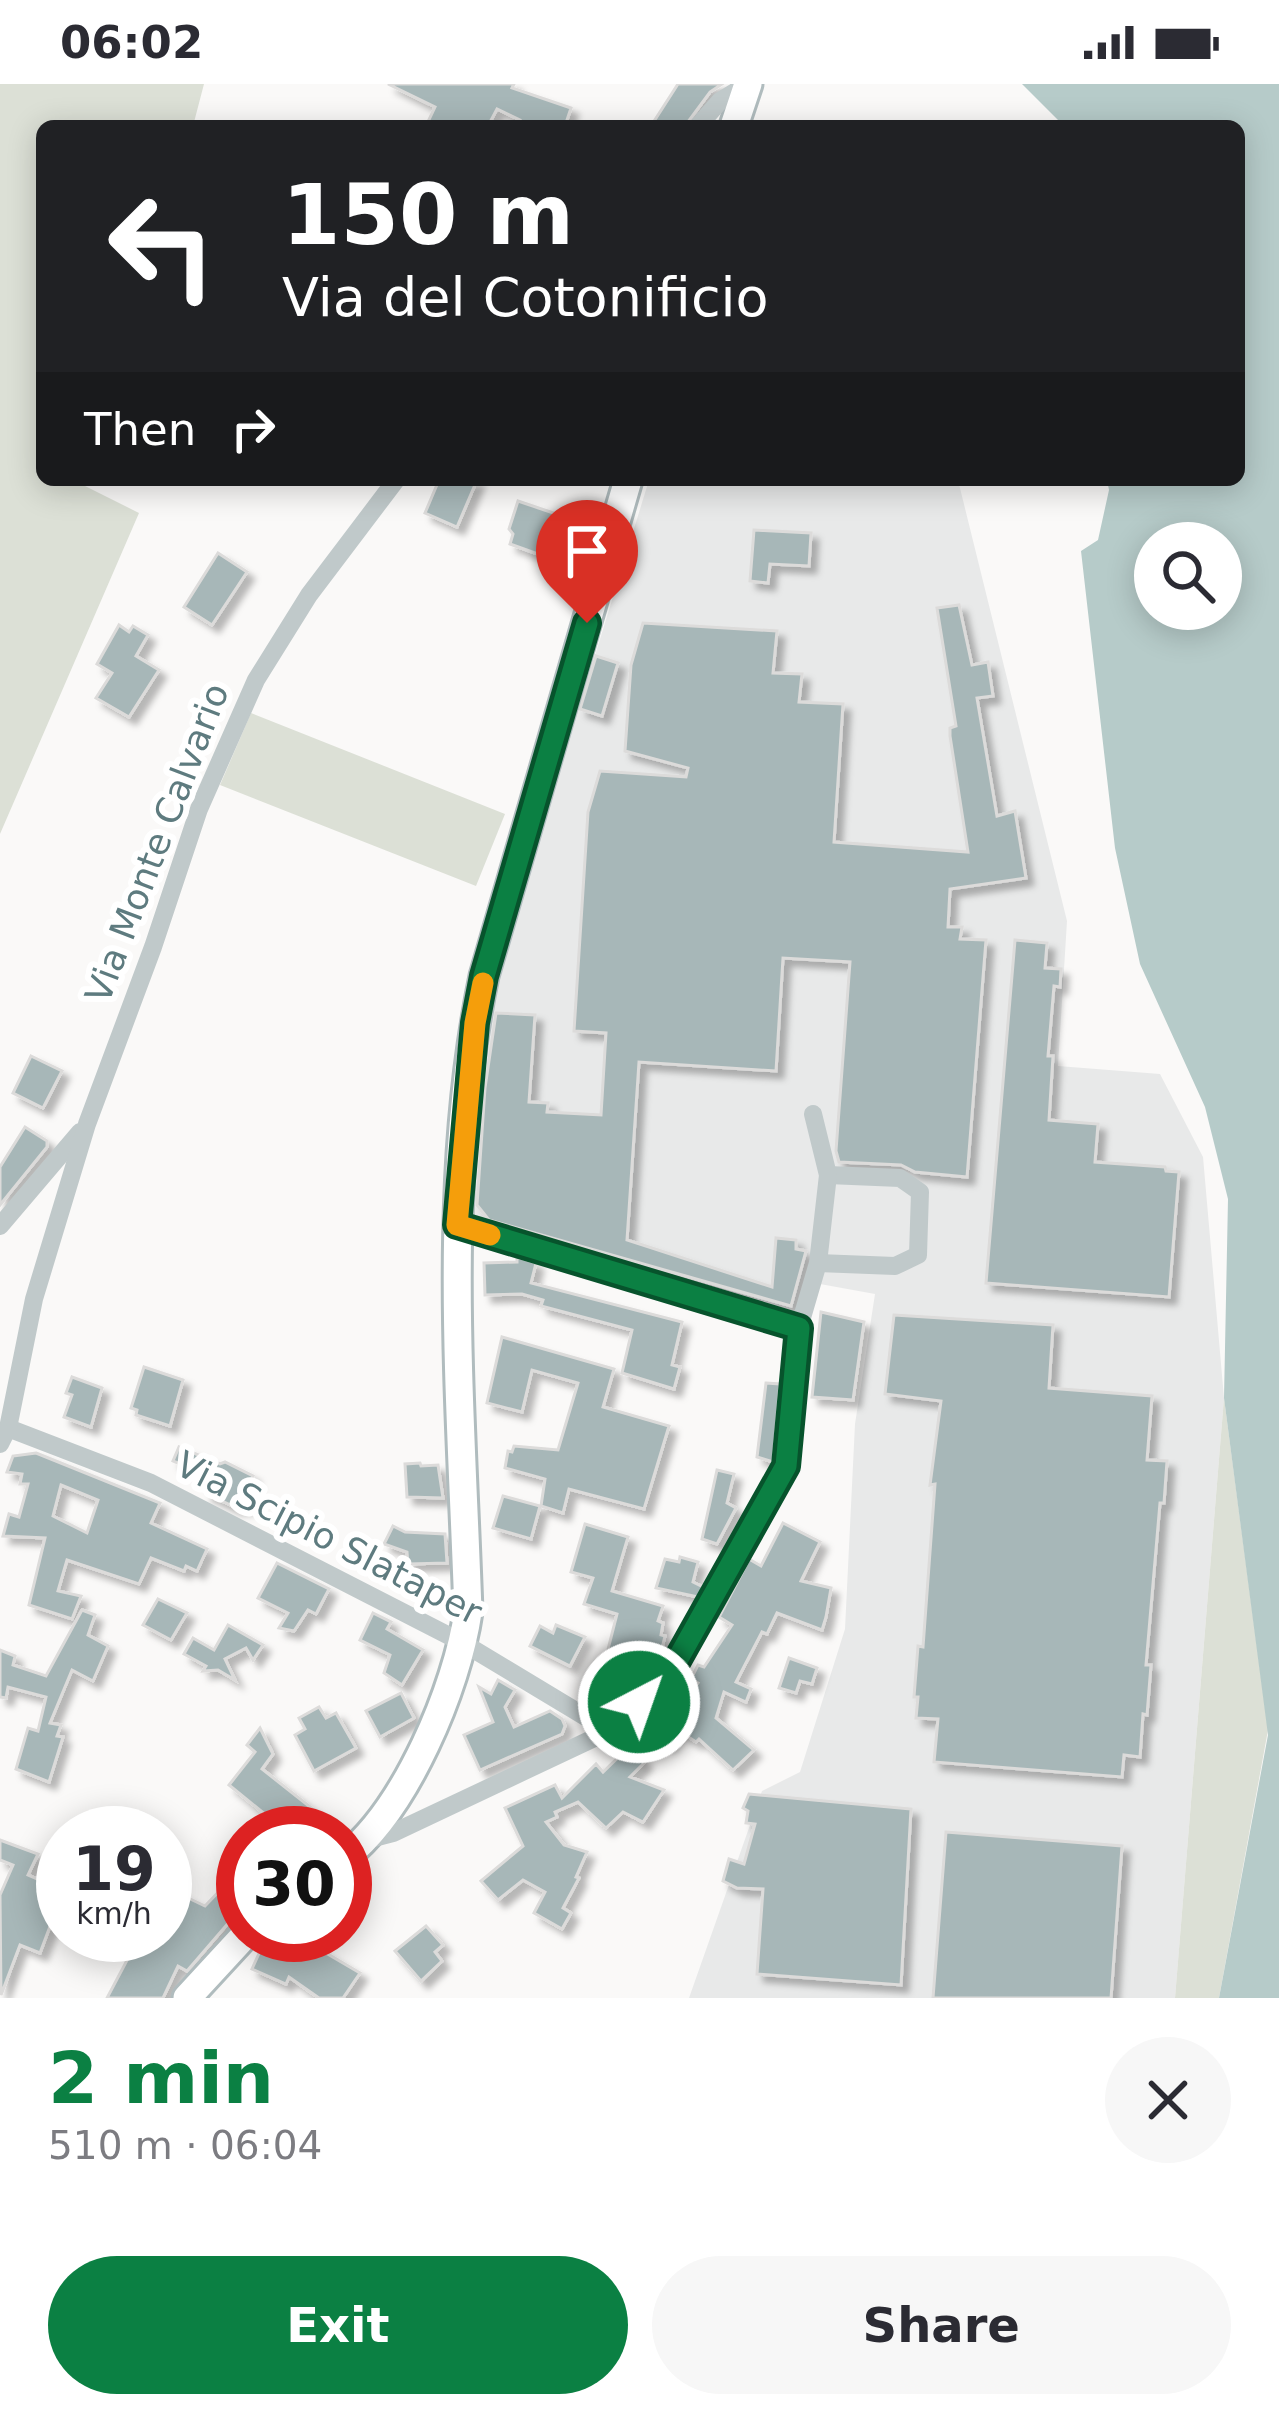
<!DOCTYPE html>
<meta charset="utf-8">
<style>
:root{--surface:#fff;--page:#f7f7f7;--text:#2b2b33;--muted:#7c7c81;--accent:#0b8043}
body{margin:0;font-family:"DejaVu Sans",sans-serif;background:var(--page);color:var(--text);height:100vh;display:flex;flex-direction:column;font-size:45px;white-space:nowrap}
*{box-sizing:border-box;margin:0}
p{font-size:39px;color:var(--muted)}
.icon{flex:none;width:66px;height:66px;fill:none;stroke:currentColor;stroke-width:2;stroke-linecap:round;stroke-linejoin:round}
.map{position:relative;height:1914px;overflow:hidden}
.panel{display:flex;flex-direction:column;background:var(--surface);flex:1}
.panel>*{flex:none}
.guide{position:absolute;left:36px;top:36px;width:1209px;height:366px;border-radius:18px;box-shadow:0 6px 30px #0003;background:#202124;color:#fff;overflow:hidden}
.tools{position:absolute;left:1134px;top:438px;display:grid;gap:24px}
.tools a{display:grid;place-items:center;width:108px;height:108px;border-radius:50%;background:var(--surface);box-shadow:0 6px 30px #0003;font-size:60px}
.speed{position:absolute;left:36px;top:1722px;display:flex;gap:24px;font-size:60px;font-weight:700;text-align:center}
.speed>*{display:grid;place-content:center;width:156px;height:156px;border-radius:50%;background:var(--surface);box-shadow:0 6px 30px #0003;line-height:1}
.speed small{font-size:30px;font-weight:400}
.speed .limit{border:18px solid #d22;background:#fff;color:#111}
.pin{position:absolute;display:grid;place-items:center;width:102px;height:102px;color:#fff;margin:-123px -51px;border-radius:50% 50% 50% 0;rotate:-45deg;box-shadow:0 0 12px #0007}
.pin .icon{rotate:45deg}
.me{position:absolute;width:132px;margin:-66px;rotate:41deg;stroke-linejoin:round;filter:drop-shadow(0 0 9px #0008)}
.turn{display:flex;align-items:center;gap:42px;height:252px;padding:0 48px;font-size:54px}
.turn .icon{width:156px;height:156px;stroke-width:2.5}
.turn b{display:block;font-size:84px;line-height:102px}
.then{display:flex;align-items:center;height:114px;padding:0 48px;background:#0003;gap:24px;font-size:45px}
.round{display:grid;place-items:center;flex:none;width:126px;height:126px;border-radius:63px;background:var(--page)}
.head{display:flex;align-items:center;justify-content:space-between;height:204px;padding:0 48px}
h1{font-size:72px;font-weight:700;line-height:90px;color:var(--accent)}
.primary-button{display:flex;gap:24px;margin-top:auto;padding:24px 48px}
.primary-button a{flex:1;height:138px;border-radius:72px;background:var(--accent);color:#fff;font-size:48px;font-weight:700;line-height:138px;text-align:center}
.primary-button a+a{background:var(--page);color:var(--text)}
.status{display:flex;justify-content:space-between;align-items:center;height:84px;padding:0 60px;background:var(--surface);direction:ltr}
.status svg{height:33px;fill:currentColor}
.map>svg:first-child{display:block}
.built{fill:#e8e9e9}
.green{fill:#dce0d6}
.water{fill:#b6cbc9;fill-rule:evenodd}
.building{fill:#a7b7b8;stroke:#dcdbda;stroke-width:3;fill-rule:evenodd;filter:url(#shadow)}
.lines{fill:none;stroke-linecap:round;stroke-linejoin:round}
.secondary-casing{stroke:#b0bcbe;stroke-width:33}
.street{stroke:#c0c9ca;stroke-width:18}
.secondary{stroke:#fff;stroke-width:27}
.route-casing{stroke:#07532c;stroke-width:30}
.route{stroke:#0b8043;stroke-width:21}
.slow{stroke:#f59e0b;stroke-width:21}
.labels{text-anchor:middle;dominant-baseline:central;stroke-width:12;stroke-linejoin:round;paint-order:stroke}
.street-label{font-size:36px;fill:#5e7b7f;stroke:#fff}
</style>
<div class="status"><b>06:02</b><svg viewBox="0 0 49 12"><path d="M0 12V9h3v3zM5 12V6h3v6zM10 12V3h3v9zM15 12V0h3v12zM26 1h20v11H26zM47 4h2v5h-2z"/></svg></div>
<div class="map">
<svg width="1279" height="1914" viewBox="0 0 1279 1914">
<defs>
<filter id="shadow"><feDropShadow dx="7" dy="7" stdDeviation="3" flood-color="#0004"/></filter>
</defs>
<rect width="100%" height="100%" fill="#faf9f8"/>
<!-- built -->
<polygon class="built" points="649,396 958,396 1067,837 1058,982 1160,990 1203,1073 1224,1314 1175,1914 689,1914 762,1707 800,1688 845,1545 855,1340 875,1210 820,1200 808,1240 467,1141 495,896"/>
<!-- green -->
<g class="green">
<polygon points="0,0 204,0 193,42 42,42 42,396 73,396 139,429 0,750"/>
<polygon points="251,629 505,730 476,802 220,701"/>
<polygon points="1224,1314 1268,1646 1219,1914 1175,1914"/>
</g>
<!-- water -->
<path class="water" d="M1022 0H1279V1914H1219L1268 1651 1224 1314 1228 1115 1205 1023 1140 880 1115 764 1081 467 1098 456 1109 406 1107 396H1239V42H1064ZM1155 459H1221V525H1155Z"/>
<!-- building -->
<g class="building">
<polygon points="388,0 514,0 512,4 571,24 565,42 518,42 520,36 497,25 488,42 426,42 435,23"/>
<polygon points="678,0 722,0 710,8 685,42 651,42"/>
<polygon points="439,396 477,396 457,443 425,429"/>
<polygon points="518,417 577,437 560,478 510,460 513,450 509,445"/>
<polygon points="754,446 811,449 809,482 770,480 768,499 750,497"/>
<polygon points="218,469 247,488 212,541 184,523"/>
<polygon points="959,521 972,581 988,578 993,612 977,614 997,732 1015,727 1026,794 950,805 948,843 962,843 960,855 986,856 967,1093 915,1088 901,1081 839,1078 836,1067 850,878 783,874 776,987 639,978 627,1156 772,1203 776,1154 796,1156 796,1165 806,1167 791,1222 489,1136 477,1121 485,1004 496,929 535,931 529,1018 548,1019 547,1028 601,1031 606,949 574,947 588,728 600,687 686,693 688,684 625,667 631,581 643,539 777,547 773,589 802,590 799,618 843,620 834,758 968,768 950,652 950,644 956,642 937,524"/>
<polygon points="119,541 129,548 133,542 148,551 136,572 159,586 129,633 96,614 112,589 97,580"/>
<polygon points="596,572 618,579 602,632 580,625"/>
<polygon points="1015,856 1047,859 1045,884 1061,885 1060,903 1054,902 1048,972 1053,972 1049,1036 1098,1040 1095,1078 1165,1083 1166,1087 1179,1088 1169,1213 986,1199"/>
<polygon points="31,972 62,987 43,1024 13,1009"/>
<polygon points="25,1043 47,1057 47,1063 0,1121 0,1083"/>
<polygon points="517,1173 536,1179 531,1199 682,1238 672,1281 680,1283 674,1305 622,1289 632,1246 541,1222 543,1216 522,1210 485,1211 484,1179 517,1178"/>
<polygon points="821,1228 864,1238 853,1316 812,1313"/>
<polygon points="894,1231 1053,1241 1049,1304 1152,1312 1147,1376 1167,1377 1164,1419 1160,1419 1146,1581 1151,1581 1147,1631 1143,1630 1140,1673 1124,1671 1122,1693 934,1678 938,1635 916,1634 918,1613 914,1613 918,1562 923,1563 935,1400 930,1401 941,1317 885,1310"/>
<polygon points="502,1253 614,1285 603,1323 669,1342 644,1425 569,1405 563,1429 541,1422 545,1395 505,1384 508,1367 512,1368 514,1362 558,1366 578,1299 532,1286 522,1328 487,1319"/>
<polygon points="144,1283 183,1296 170,1342 136,1331 137,1326 131,1324"/>
<polygon points="72,1293 102,1304 91,1343 64,1333 72,1311 66,1309"/>
<polygon points="766,1299 780,1300 773,1378 757,1373"/>
<polygon points="179,1363 220,1380 225,1378 253,1392 250,1399 255,1402 245,1424 238,1420 237,1424 205,1409 213,1394 173,1377"/>
<path d="M36 1369 160 1419 151 1439 207 1465 197 1487 186 1482 184 1487 151 1474 139 1500 67 1476 58 1507 81 1512 72 1535 29 1521 45 1454 3 1452 9 1430 19 1433 28 1400H20L22 1390 7 1388 13 1372ZM61 1401 98 1416 87 1449 53 1432Z"/>
<polygon points="420,1379 421,1382 438,1381 443,1414 407,1413 405,1380"/>
<polygon points="717,1386 734,1390 727,1419 736,1424 717,1460 702,1455"/>
<polygon points="503,1412 540,1422 531,1455 493,1444"/>
<polygon points="783,1439 820,1458 801,1497 831,1504 826,1533 822,1546 777,1529 767,1550 762,1548 736,1598 751,1605 746,1618 724,1608 716,1634 754,1666 733,1686 699,1655 696,1658 678,1646 668,1660 652,1650 670,1636 698,1599 691,1595 698,1581 704,1583 732,1541 719,1533 742,1489 749,1475 761,1482"/>
<polygon points="585,1440 628,1453 612,1507 663,1522 658,1537 663,1539 661,1551 665,1552 660,1572 632,1565 630,1598 614,1620 596,1606 611,1586 604,1581 617,1530 584,1520 593,1494 571,1488"/>
<polygon points="393,1442 405,1448 445,1450 447,1479 408,1480 407,1468 384,1460"/>
<polygon points="680,1473 698,1478 693,1498 703,1503 698,1513 656,1504 665,1475 679,1478"/>
<polygon points="277,1479 329,1505 316,1530 308,1526 294,1547 279,1544 288,1529 258,1514"/>
<polygon points="158,1515 187,1529 171,1556 143,1541"/>
<polygon points="82,1526 95,1531 88,1551 108,1562 93,1597 72,1586 50,1639 61,1641 57,1652 63,1653 49,1698 16,1685 28,1644 38,1647 46,1613 8,1603 6,1614 0,1613 0,1566 15,1572 13,1581 46,1592"/>
<polygon points="373,1529 391,1538 387,1545 423,1566 402,1601 384,1589 390,1571 360,1556"/>
<polygon points="228,1541 263,1561 253,1576 246,1564 225,1575 235,1596 218,1586 203,1587 206,1582 184,1570 193,1554 214,1566"/>
<polygon points="556,1541 585,1553 570,1582 530,1562 540,1542 553,1549"/>
<polygon points="789,1574 817,1584 812,1600 800,1597 796,1609 779,1604"/>
<polygon points="498,1596 515,1606 505,1623 514,1643 550,1627 562,1635 565,1642 562,1650 480,1686 464,1651 493,1638 479,1603 491,1610"/>
<polygon points="401,1609 414,1634 380,1653 366,1627"/>
<polygon points="319,1623 326,1634 336,1629 356,1664 314,1687 295,1651 305,1645 299,1634"/>
<polygon points="260,1644 273,1670 262,1685 343,1749 280,1749 262,1736 266,1731 229,1701 255,1668 247,1661"/>
<polygon points="630,1662 645,1678 630,1693 664,1706 643,1738 623,1728 606,1744 578,1718 555,1728 557,1733 546,1738 564,1761 587,1768 576,1793 579,1794 563,1824 571,1829 562,1845 534,1829 545,1808 523,1796 498,1816 481,1797 523,1762 505,1724 555,1701 562,1714 596,1680 603,1688"/>
<polygon points="749,1710 911,1725 901,1901 757,1890 763,1805 737,1804 723,1797 729,1775 744,1780 755,1740 746,1739 748,1727 743,1724"/>
<polygon points="946,1748 1122,1762 1111,1914 933,1914"/>
<polygon points="0,1756 38,1770 28,1791 49,1800 43,1815 58,1821 40,1869 20,1861 1,1911 0,1811 13,1781 0,1776"/>
<polygon points="231,1795 243,1807 243,1822 187,1887 178,1882 163,1914 107,1914 134,1863 144,1869 156,1851 165,1851 165,1803 205,1822"/>
<polygon points="426,1842 443,1861 435,1868 442,1877 421,1897 395,1867"/>
<polygon points="278,1851 310,1851 321,1866 360,1889 343,1914 319,1914 289,1893 286,1900 252,1885 261,1865"/>
</g>
<g class="lines">
<defs>
<g id="secondary">
<polyline points="734,42 748,0"/>
<path d="M345 1773C406 1725 457 1604 468 1528 461 1317 441 1100 484 892L628 396"/>
<polyline points="187,1914 245,1851"/>
</g>
</defs>
<!-- secondary casing -->
<use href="#secondary" class="secondary-casing"/>
<!-- street -->
<g class="street">
<polyline points="698,42 720,17 748,0"/>
<polyline points="457,1141 799,1244"/>
<polyline points="0,1142 80,1048"/>
<polyline points="818,1179 895,1182 918,1171 920,1108 900,1094 828,1091"/>
<polyline points="8,1344 151,1399 463,1559 609,1647"/>
<polyline points="0,1360 8,1344 34,1215 87,1040 153,863 199,725 256,596 309,511 396,396"/>
<polyline points="366,1756 393,1749 609,1647 670,1589 786,1383 799,1244 818,1179 828,1091 813,1030"/>
</g>
<!-- secondary -->
<use href="#secondary" class="secondary"/>
</g>
<g class="lines">
<defs>
<polyline id="route" points="587,539 484,892 475,939 457,1141 799,1244 786,1382 670,1589 639,1618"/>
</defs>
<!-- route casing -->
<use href="#route" class="route-casing"/>
<!-- route -->
<use href="#route" class="route"/>
<!-- slow -->
<polyline class="slow" points="483,899 475,939 457,1141 490,1151"/>
</g>
<g class="labels">
<!-- street labels -->
<g class="street-label">
<text transform="translate(157 759) rotate(-69)">Via Monte Calvario</text>
<text transform="translate(329 1454) rotate(27)">Via Scipio Slataper</text>
</g>
</g>
</svg>
<div class="tools">
<a><svg class="icon" aria-label="search" viewBox="0 0 24 24"><circle cx="10" cy="10" r="6"/><path d="M15 15l6 6"/></svg></a>
</div>
<div class="speed"><div>19<small>km/h</small></div><div class="limit">30</div></div>
<div class="pin" style="left:587px;top:539px;background:#d93025"><svg class="icon" aria-label="arrive" viewBox="0 0 24 24"><path d="M6 21V4h12l-3 4 3 4H6"/></svg></div>
<svg class="me" style="left:639px;top:1618px" viewBox="-20 -20 40 40"><circle r="17" fill="#0b8043" stroke="#fff" stroke-width="3"/><path d="M0-11L8 9 0 5-8 9z" fill="#fff"/></svg>
<div class="guide">
<div class="turn"><svg class="icon" aria-label="left" viewBox="0 0 24 24"><path d="M17 20v-9H6M10 6l-5 5 5 5"/></svg><div><b>150 m</b>Via del Cotonificio</div></div>
<div class="then">Then<svg class="icon" aria-label="right" viewBox="0 0 24 24"><path d="M7 20v-9h11M14 6l5 5-5 5"/></svg></div>
</div>
</div>
<section class="panel">
<div class="head"><div><h1>2 min</h1><p>510 m · 06:04</p></div><a class="round"><svg class="icon" aria-label="close" viewBox="0 0 24 24"><path d="M6 6l12 12M18 6L6 18"/></svg></a></div>
<div class="primary-button"><a>Exit</a><a>Share</a></div>
</section>
